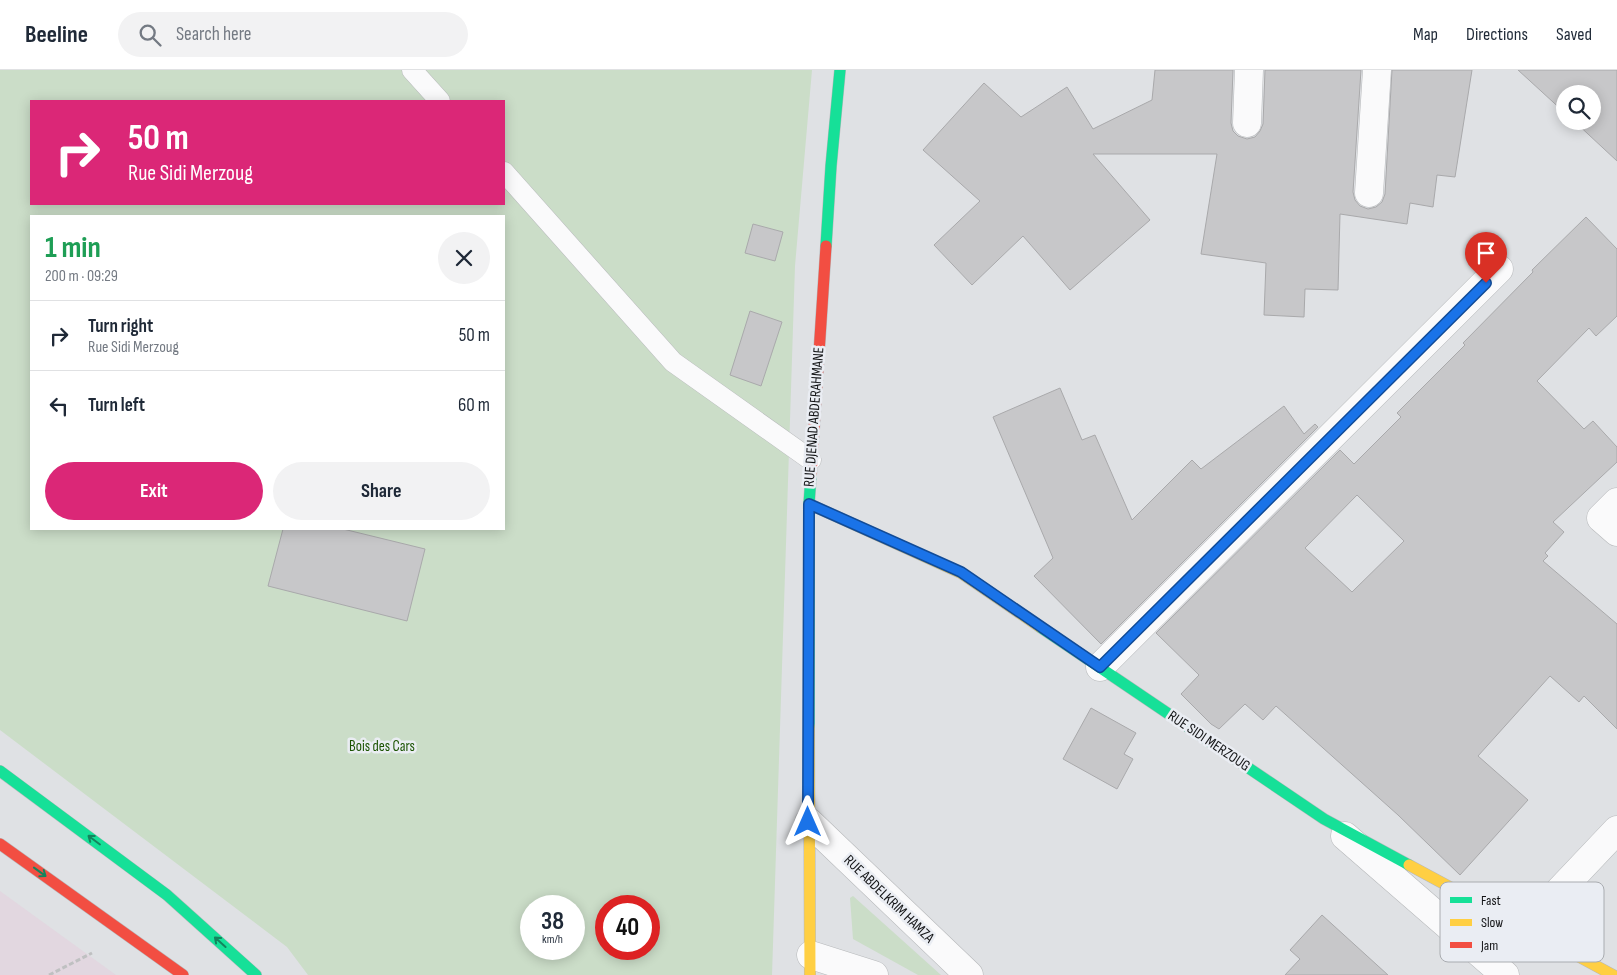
<!DOCTYPE html>
<meta charset="utf-8">
<style>
:root{--surface:#fff;--page:#f2f2f3;--text:#1f2937;--muted:#747a83;--line:#e0e1e3;--accent:#db2777}
body{margin:0;font-family:"Sofia Sans Condensed",sans-serif;background:var(--page);color:var(--text);height:100vh;display:flex;flex-direction:column;font-size:19px;white-space:nowrap}
*{box-sizing:border-box;margin:0}
p{font-size:16px;color:var(--muted)}
.icon{flex:none;width:28px;height:28px;fill:none;stroke:currentColor;stroke-width:2;stroke-linecap:round;stroke-linejoin:round}
.map{position:relative;flex:1;overflow:hidden}
.panel{position:absolute;left:30px;top:145px;width:475px;height:315px;display:flex;flex-direction:column;background:var(--surface);border-radius:0px;box-shadow:0 2px 12px #0003}
.panel>*{flex:none}
.guide{position:absolute;left:30px;top:30px;width:475px;height:105px;border-radius:0px;box-shadow:0 2px 12px #0003;background:#db2777;color:#fff;overflow:hidden}
.tools{position:absolute;left:1556px;top:15px;display:grid;gap:10px}
.tools a{display:grid;place-items:center;width:45px;height:45px;border-radius:50%;background:var(--surface);box-shadow:0 2px 12px #0003;font-size:25px}
.speed{position:absolute;left:520px;top:825px;display:flex;gap:10px;font-size:25px;font-weight:700;text-align:center}
.speed>*{display:grid;place-content:center;width:65px;height:65px;border-radius:50%;background:var(--surface);box-shadow:0 2px 12px #0003;line-height:1}
.speed small{font-size:12px;font-weight:400}
.speed .limit{border:8px solid #d22;background:#fff;color:#111}
.pin{position:absolute;display:grid;place-items:center;width:42px;height:42px;color:#fff;margin:-51px -21px;border-radius:50% 50% 50% 0;rotate:-45deg;box-shadow:0 0 5px #0007}
.pin .icon{rotate:45deg}
.me{position:absolute;width:55px;margin:-28px;rotate:0deg;stroke-linejoin:round;filter:drop-shadow(0 0 4px #0008)}
.turn{display:flex;align-items:center;gap:18px;height:105px;padding:0 15px;font-size:22px}
.turn .icon{width:65px;height:65px;stroke-width:2.5}
.turn b{display:block;font-size:35px;line-height:42px}
.round{display:grid;place-items:center;flex:none;width:52px;height:52px;border-radius:26px;background:var(--page)}
.headline{display:flex;align-items:center;justify-content:space-between;height:85px;padding:0 15px}
h1{font-size:30px;font-weight:700;line-height:38px;color:#1e9e55}
.cta{display:flex;gap:10px;margin-top:auto;padding:10px 15px}
.cta a{flex:1;height:58px;border-radius:30px;background:var(--accent);color:#fff;font-size:20px;font-weight:700;line-height:58px;text-align:center}
.cta a+a{background:var(--page);color:var(--text)}
ul{padding:0;list-style:none}
li{display:flex;align-items:center;gap:15px;height:70px;padding:0 15px;border-top:1px solid var(--line)}
li div{flex:1}
li b{display:block;font-size:19px}
li em{font-style:normal}
header{display:flex;align-items:center;gap:30px;box-sizing:border-box;height:70px;padding:0 25px;background:var(--surface);border-bottom:1px solid var(--line)}
header strong{font-size:24px}
nav{display:flex;gap:28px;margin-inline-start:auto;font-size:18px}
.search{width:350px;height:45px;background:var(--page);display:flex;align-items:center;gap:12px;box-sizing:border-box;padding:0 18px;border-radius:28px;color:var(--muted);font-size:19px}
.map>svg:first-child{display:block}
.education{fill:#e2d7e0}
.green{fill:#cbddc8;fill-rule:evenodd}
.building{fill:#c7c7c9;stroke:#a9a9ab;fill-rule:evenodd}
.lines{fill:none;stroke-linecap:round;stroke-linejoin:round}
.lane-casing{stroke:#b7b9bb;stroke-width:21}
.street-casing{stroke:#b7b9bb;stroke-width:29}
.fast-casing{stroke:#b7b9bb;stroke-width:12}
.slow-casing{stroke:#b7b9bb;stroke-width:12}
.jam-casing{stroke:#b7b9bb;stroke-width:12}
.path{stroke:#bfc0c1;stroke-width:3;stroke-dasharray:5 2.5;stroke-linecap:butt}
.lane{stroke:#fafafb;stroke-width:20}
.street{stroke:#fafafb;stroke-width:28}
.fast{stroke:#16e098;stroke-width:11}
.slow{stroke:#ffcf43;stroke-width:11}
.jam{stroke:#f24e42;stroke-width:11}
.oneway{stroke:#14845d}
.route-casing{stroke:#114b97;stroke-width:12}
.route{stroke:#1a73e8;stroke-width:9}
.labels{text-anchor:middle;dominant-baseline:central;stroke-width:5;stroke-linejoin:round;paint-order:stroke}
.street-label{font-size:15px;fill:#121315;stroke:#eaedf3}
.park-label{font-size:15px;fill:#1b5302;stroke:#eaedf3}
.key{fill:#eaedf3;stroke:#a9acb0;stroke-width:1}
.key-label{font-size:14px;fill:#121315}
</style>
<header>
<strong>Beeline</strong>
<div class="search"><svg class="icon" aria-label="search" viewBox="0 0 24 24"><circle cx="10" cy="10" r="6"/><path d="M15 15l6 6"/></svg>Search here</div>
<nav><a>Map</a><a>Directions</a><a>Saved</a></nav>
</header>
<div class="map">
<svg width="1617" height="905" viewBox="0 0 1617 905">
<rect width="100%" height="100%" fill="#dfe1e4"/>
<!-- education -->
<polygon class="education" points="0,821 116,905 0,905"/>
<!-- green -->
<g class="green">
<path d="M0 0H812L795 196 772 905H308L287 877 0 660ZM31 31H504V134H31ZM31 146H504V459H31ZM531 836H574V879H531ZM606 836H649V879H606Z"/>
<polygon points="853,826 941,905 918,905 853,869 850,828"/>
</g>
<!-- building -->
<g class="building">
<polygon points="1155,0 1233,0 1231,53 1233,61 1238,66 1247,69 1255,67 1260,61 1263,54 1265,0 1361,0 1353,122 1355,130 1360,136 1368,139 1376,137 1382,132 1385,124 1392,0 1472,0 1455,107 1437,105 1433,137 1410,133 1407,154 1340,144 1338,220 1305,219 1304,247 1264,245 1266,193 1201,184 1217,84 1093,84 1150,150 1070,220 1023,166 972,215 934,175 980,131 923,80 984,13 1021,47 1067,17 1093,59 1152,30"/>
<polygon points="1518,0 1617,0 1617,91 1574,51 1592,51 1592,24 1565,24 1565,43"/>
<path d="M1586 147 1617 179V246L1596 266 1589 258 1537 311 1584 359 1593 351 1617 377V392L1553 452 1564 462 1545 483 1548 486 1543 491 1617 554V659L1584 626 1579 632 1550 606 1478 686 1528 730 1460 805 1398 745 1276 636 1263 650 1245 634 1219 659 1211 654 1181 624 1199 605 1156 563 1340 380 1354 394 1401 347 1397 343 1465 275 1463 273 1533 202 1532 200ZM1357 425 1404 471 1352 522 1305 478Z"/>
<polygon points="753,154 783,162 775,191 745,183"/>
<polygon points="750,241 782,252 761,316 730,305"/>
<polygon points="1060,318 1082,370 1095,365 1132,450 1192,390 1201,399 1284,336 1304,364 1315,354 1318,357 1101,574 1034,506 1053,488 993,347"/>
<polygon points="283,459 343,459 425,479 407,551 268,516"/>
<polygon points="1091,638 1136,663 1124,684 1133,689 1117,719 1063,689"/>
<polygon points="1322,845 1388,905 1285,905 1300,889 1290,880"/>
</g>
<g class="lines">
<defs>
<g id="lane">
<polyline points="412,0 440,31"/>
<polyline points="504,102 673,292 811,390"/>
</g>
<g id="street">
<polyline points="1247,53 1249,0"/>
<polyline points="1369,123 1377,0"/>
<polyline points="1617,432 1601,448 1617,462"/>
<polyline points="1100,597 1499,199"/>
<polyline points="809,752 969,905"/>
<polyline points="1345,766 1505,905"/>
<polyline points="1525,857 1617,760"/>
<polyline points="811,885 874,905"/>
</g>
<g id="fast">
<polyline points="826,176 831,96 840,0"/>
<polyline points="1040,557 1324,749 1409,795"/>
<polyline points="809,656 809,434 811,405"/>
<polyline points="0,701 167,825 256,905"/>
</g>
<g id="slow">
<polyline points="809,434 961,503 1040,557"/>
<polyline points="809,656 810,905"/>
<polyline points="1409,795 1613,905"/>
</g>
<g id="jam">
<polyline points="811,405 826,176"/>
<polyline points="0,774 183,905"/>
</g>
</defs>
<!-- lane casing -->
<use href="#lane" class="lane-casing"/>
<!-- street casing -->
<use href="#street" class="street-casing"/>
<!-- fast casing -->
<use href="#fast" class="fast-casing"/>
<!-- slow casing -->
<use href="#slow" class="slow-casing"/>
<!-- jam casing -->
<use href="#jam" class="jam-casing"/>
<!-- path -->
<polyline class="path" points="49,905 92,883"/>
<!-- lane -->
<use href="#lane" class="lane"/>
<!-- street -->
<use href="#street" class="street"/>
<!-- fast -->
<use href="#fast" class="fast"/>
<!-- slow -->
<use href="#slow" class="slow"/>
<!-- jam -->
<use href="#jam" class="jam"/>
</g>
<!-- one-way arrows -->
<defs><path id="oneway-shaft" d="M-6 0H5M1.5-3L5.5 0L1.5 3" fill="none" stroke-width="1.6" stroke-linecap="round" stroke-linejoin="round" transform="scale(1.25)"/></defs>
<g class="oneway">
<use href="#oneway-shaft" transform="translate(94 770) rotate(-143)"/>
<use href="#oneway-shaft" transform="translate(40 802) rotate(36)"/>
<use href="#oneway-shaft" transform="translate(220 872) rotate(-138)"/>
</g>
<g class="lines">
<defs>
<polyline id="route" points="808,752 809,434 961,502 1100,597 1486,213"/>
</defs>
<!-- route casing -->
<use href="#route" class="route-casing"/>
<!-- route -->
<use href="#route" class="route"/>
</g>
<g class="labels">
<!-- street labels -->
<g class="street-label">
<text transform="translate(814 347) rotate(-86)">RUE DJENAD ABDERAHMANE</text>
<text transform="translate(1209 671) rotate(34)">RUE SIDI MERZOUG</text>
<text transform="translate(889 829) rotate(44)">RUE ABDELKRIM HAMZA</text>
</g>
<!-- park labels -->
<g class="park-label">
<text x="382" y="676">Bois des Cars</text>
</g>
</g>
<!-- legend -->
<rect x="1440" y="812" width="164" height="80" rx="8" class="key"/>
<rect x="1450" y="827" width="22" height="6" fill="#16e098"/>
<rect x="1450" y="849" width="22" height="7" fill="#ffcf43"/>
<rect x="1450" y="872" width="22" height="6" fill="#f24e42"/>
<g class="key-label">
<text x="1481" y="835">Fast</text>
<text x="1481" y="857">Slow</text>
<text x="1481" y="880">Jam</text>
</g>
</svg>
<div class="tools">
<a><svg class="icon" aria-label="search" viewBox="0 0 24 24"><circle cx="10" cy="10" r="6"/><path d="M15 15l6 6"/></svg></a>
</div>
<div class="speed"><div>38<small>km/h</small></div><div class="limit">40</div></div>
<div class="pin" style="left:1486px;top:213px;background:#d93025"><svg class="icon" aria-label="arrive" viewBox="0 0 24 24"><path d="M6 21V4h12l-3 4 3 4H6"/></svg></div>
<svg class="me" style="left:808px;top:752px" viewBox="-20 -20 40 40"><path d="M0-17L14 15 0 8-14 15z" fill="#1a73e8" stroke="#fff" stroke-width="4"/></svg>
<div class="guide">
<div class="turn"><svg class="icon" aria-label="right" viewBox="0 0 24 24"><path d="M7 20v-9h11M14 6l5 5-5 5"/></svg><div><b>50 m</b>Rue Sidi Merzoug</div></div>
</div>
<section class="panel">
<div class="headline"><div><h1>1 min</h1><p>200 m · 09:29</p></div><a class="round"><svg class="icon" aria-label="close" viewBox="0 0 24 24"><path d="M6 6l12 12M18 6L6 18"/></svg></a></div>
<ul>
<li><svg class="icon" aria-label="right" viewBox="0 0 24 24"><path d="M7 20v-9h11M14 6l5 5-5 5"/></svg><div><b>Turn right</b><p>Rue Sidi Merzoug</p></div><em>50 m</em></li>
<li><svg class="icon" aria-label="left" viewBox="0 0 24 24"><path d="M17 20v-9H6M10 6l-5 5 5 5"/></svg><div><b>Turn left</b></div><em>60 m</em></li>
</ul>
<div class="cta"><a>Exit</a><a>Share</a></div>
</section>
</div>
